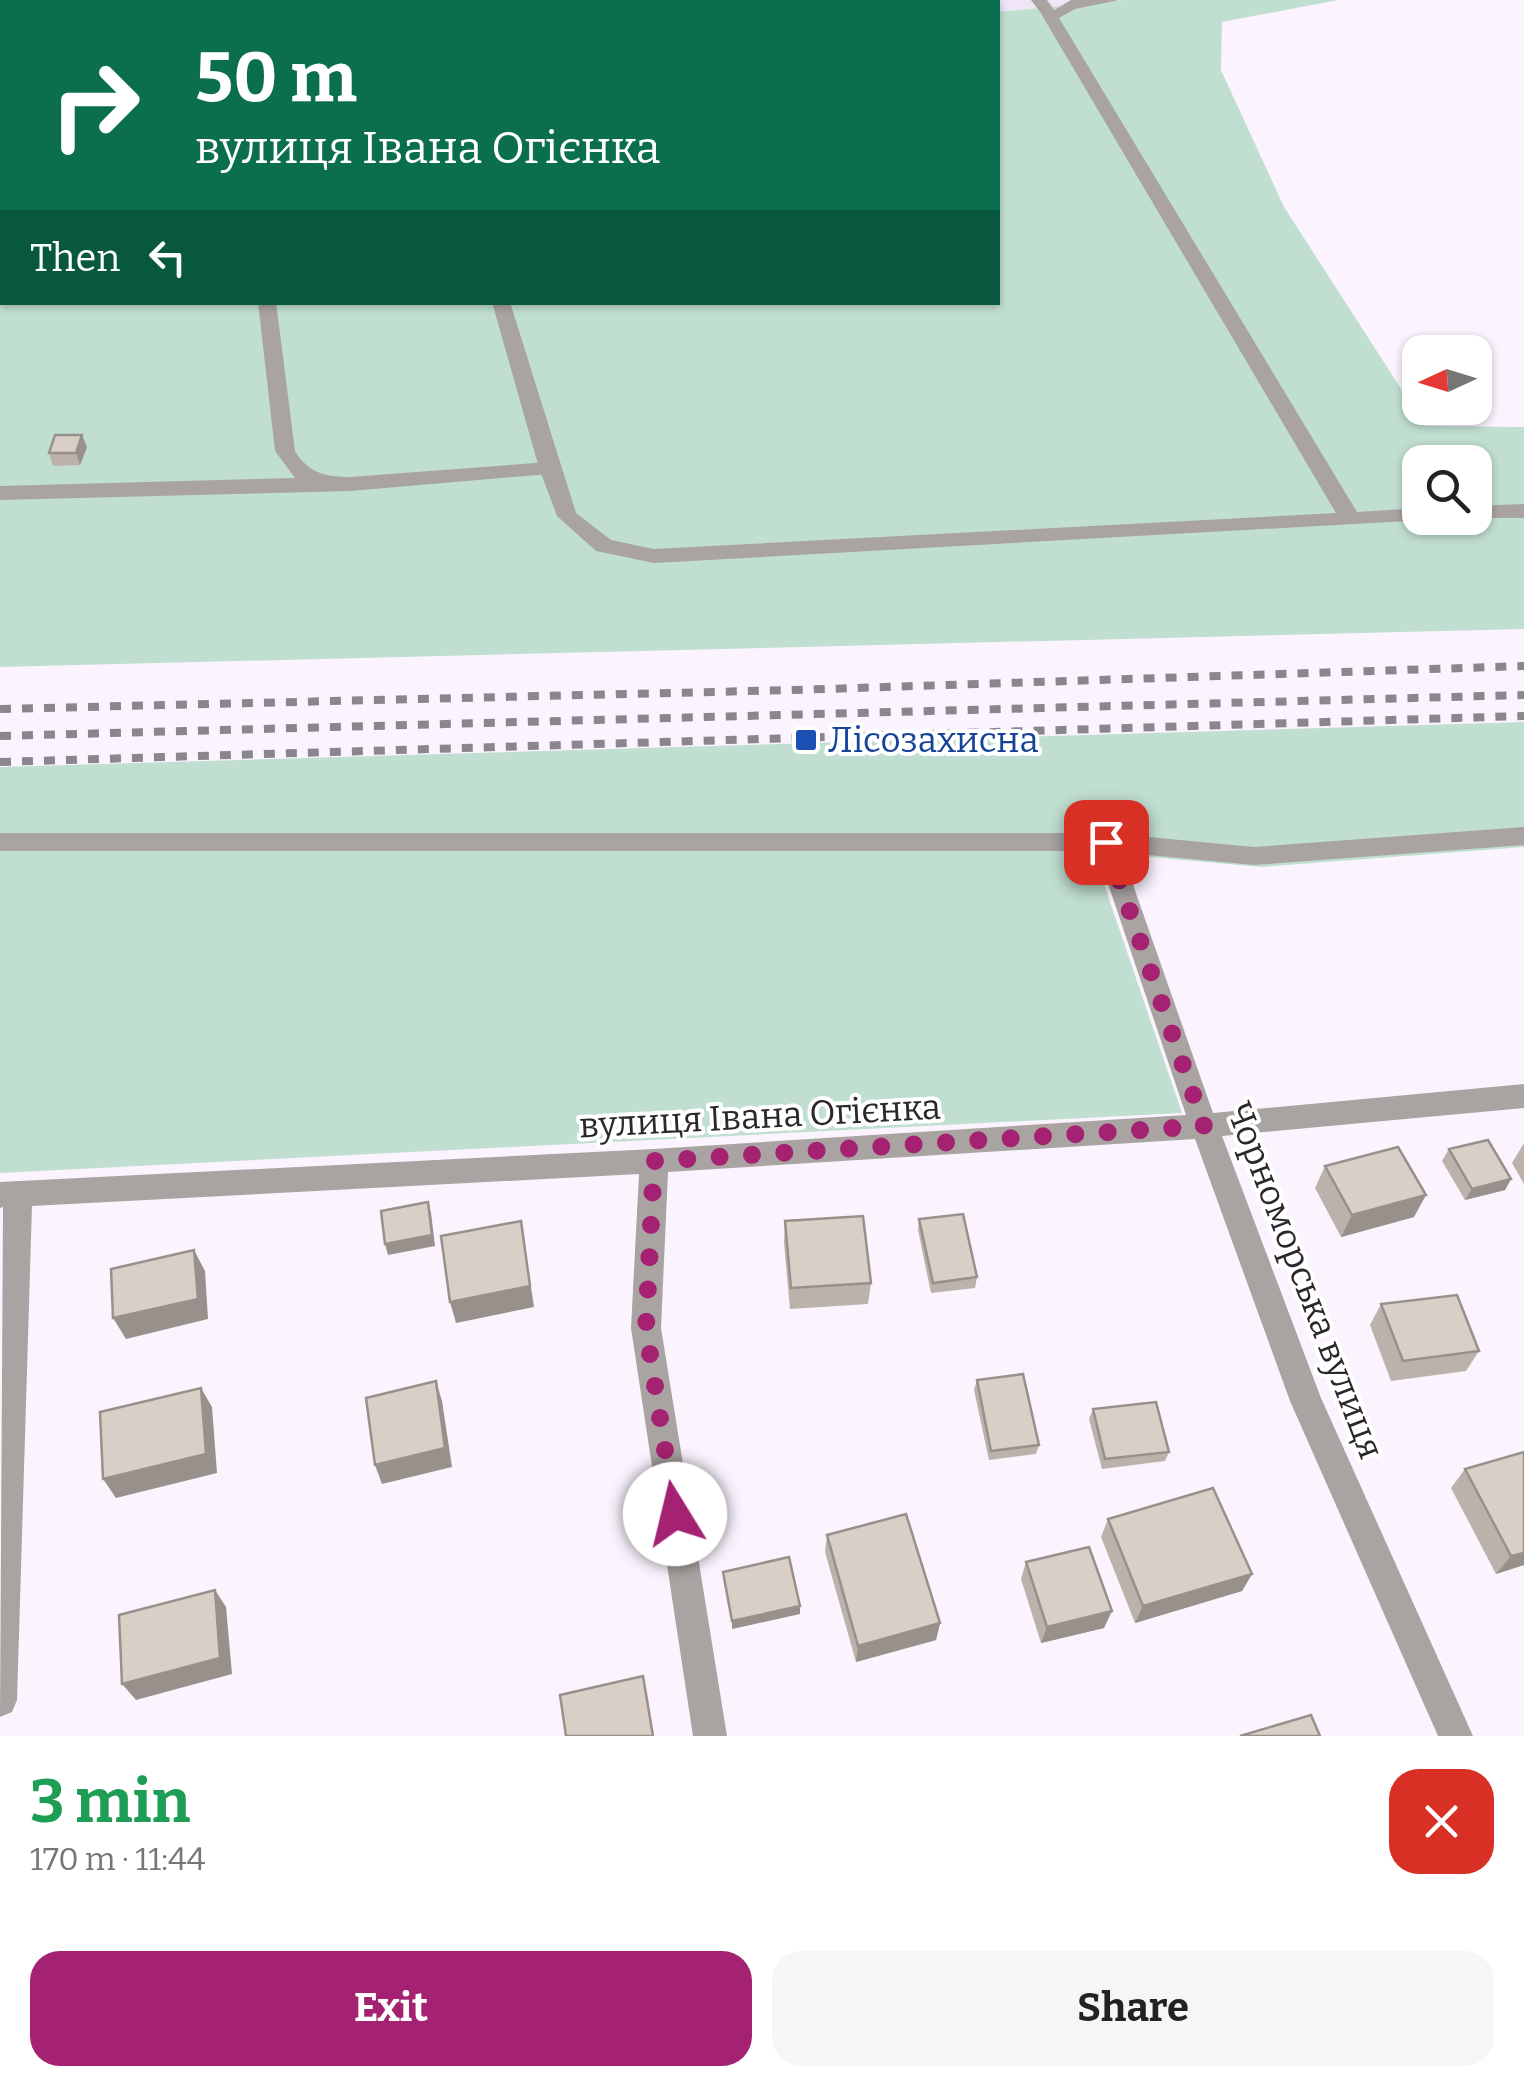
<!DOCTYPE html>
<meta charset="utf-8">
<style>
:root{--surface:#fff;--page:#f6f6f6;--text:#222;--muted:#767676;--accent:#a42271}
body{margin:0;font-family:Bitter,serif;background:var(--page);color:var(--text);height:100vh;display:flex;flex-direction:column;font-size:38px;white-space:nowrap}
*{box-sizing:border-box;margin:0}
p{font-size:32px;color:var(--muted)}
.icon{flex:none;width:55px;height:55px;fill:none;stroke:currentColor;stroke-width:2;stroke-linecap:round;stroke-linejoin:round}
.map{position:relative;height:1736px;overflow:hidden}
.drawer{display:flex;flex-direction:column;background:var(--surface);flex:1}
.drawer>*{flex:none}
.hud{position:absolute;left:0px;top:0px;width:1000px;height:305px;box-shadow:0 2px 8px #0004;background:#0b6e4f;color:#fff;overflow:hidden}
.needle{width:65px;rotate:266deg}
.controls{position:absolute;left:1402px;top:335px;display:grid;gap:20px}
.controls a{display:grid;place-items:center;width:90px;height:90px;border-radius:20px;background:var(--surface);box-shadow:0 2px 8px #0004;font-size:50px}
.pin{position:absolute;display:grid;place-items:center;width:85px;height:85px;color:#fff;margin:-42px;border-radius:20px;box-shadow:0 5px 15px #0006}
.me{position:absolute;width:110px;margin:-55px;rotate:351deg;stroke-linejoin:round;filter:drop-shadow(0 0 8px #0008)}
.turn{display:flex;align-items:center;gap:35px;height:210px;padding:0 30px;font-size:45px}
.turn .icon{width:130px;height:130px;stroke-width:2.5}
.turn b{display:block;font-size:70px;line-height:85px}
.then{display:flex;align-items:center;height:95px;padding:0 30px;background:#0003;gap:20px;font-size:38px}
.round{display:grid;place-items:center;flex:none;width:105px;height:105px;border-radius:30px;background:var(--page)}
.summary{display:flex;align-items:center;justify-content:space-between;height:170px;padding:0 30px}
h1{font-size:60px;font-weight:700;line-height:75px;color:#1e9e55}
.action{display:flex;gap:20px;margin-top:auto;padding:20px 30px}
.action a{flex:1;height:115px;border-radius:30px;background:var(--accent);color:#fff;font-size:40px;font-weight:700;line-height:115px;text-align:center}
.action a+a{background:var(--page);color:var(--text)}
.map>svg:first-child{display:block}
.built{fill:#efe5f6}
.green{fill:#c0dfd0;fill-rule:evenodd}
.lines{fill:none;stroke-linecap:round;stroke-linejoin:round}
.lane{fill:#a9a4a2;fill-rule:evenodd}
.street{fill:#a9a4a2;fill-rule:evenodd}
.rail{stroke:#8a868d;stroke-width:8;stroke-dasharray:11 11;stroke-linecap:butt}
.wall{fill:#bbb2ab}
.shaded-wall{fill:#98918b}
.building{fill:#d9cfc7;stroke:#98918b;stroke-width:2.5}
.route{stroke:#a42271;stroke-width:18;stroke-dasharray:0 32.4}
.transit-dot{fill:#1a4fb4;stroke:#fff;stroke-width:4}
.labels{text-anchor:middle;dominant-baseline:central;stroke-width:8;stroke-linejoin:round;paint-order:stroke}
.transit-label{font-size:35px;fill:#164399;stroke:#fff;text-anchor:start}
.street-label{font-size:35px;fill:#2b282c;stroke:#fff}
</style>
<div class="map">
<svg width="1524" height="1736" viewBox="0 0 1524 1736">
<rect width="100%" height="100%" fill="#fbf4ff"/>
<!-- built -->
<polygon class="built" points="488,0 1125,0 998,12 998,2"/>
<!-- green -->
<g class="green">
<path d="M0 0 489 2H2V302H998V12L1125 0H1338L1222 22 1221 70 1284 207 1425 426 1524 427V629L0 667ZM1420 462H1475V518H1420Z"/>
<polygon points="1524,722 1524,847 1261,867 1093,852 1182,1113 0,1173 0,767"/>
</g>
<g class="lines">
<!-- lane -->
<g class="lane">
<polygon points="1031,0 1047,0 1059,17 1056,20 1046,20"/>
<rect x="0" y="72" width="2" height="10"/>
<rect x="0" y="198" width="2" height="10"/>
<polygon points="2,287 2,299 0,300 0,288"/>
<path d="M258 302H276L295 451C308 473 326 477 350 477L549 462 559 468 549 474 350 491 0 500V486L295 478 275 451Z"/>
<polygon points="1524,827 1524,845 1254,865 1106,851 0,851 0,833 1106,833 1254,847"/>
</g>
<!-- street -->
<g class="street">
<polygon points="406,0 422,0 422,2 407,2"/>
<polygon points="1071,0 1119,0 1075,9 1059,18 1357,512 1420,508 1420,518 1427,520 654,563 596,551 557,516 539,468 492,302 510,302 576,513 611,540 654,549 1336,513 1043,17"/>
<polygon points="1524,504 1524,518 1467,518 1475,518 1475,506"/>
<polygon points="1106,833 1115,835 1118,842 1213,1113 1524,1084 1524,1108 1222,1136 1321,1398 1473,1736 1438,1736 1290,1401 1195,1139 668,1172 661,1328 727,1736 693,1736 631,1328 639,1174 32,1206 17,1700 12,1712 0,1717 3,1207 0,1208 0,1182 654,1149 1186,1115 1094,842 1097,835"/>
</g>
<!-- rail -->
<g class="rail">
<polyline points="0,709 794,690 1524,666"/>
<polyline points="0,736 1524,695"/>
<polyline points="0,762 1524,716"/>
</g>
</g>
<!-- wall -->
<g class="wall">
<polygon points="87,447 80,465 53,466 49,453"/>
<polygon points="1524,1143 1524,1184 1512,1163"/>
<polygon points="1449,1149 1511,1179 1505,1190 1465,1200 1442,1161"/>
<polygon points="1325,1166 1414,1217 1341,1237 1315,1188"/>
<polygon points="919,1219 977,1277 975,1288 931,1293 918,1230"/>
<polygon points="785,1221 871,1283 868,1304 790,1309 784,1243"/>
<polygon points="1381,1304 1479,1351 1466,1371 1391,1381 1370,1325"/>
<polygon points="977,1380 1039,1445 1036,1454 989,1460 974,1390"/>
<polygon points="1093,1409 1169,1452 1165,1461 1102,1469 1089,1419"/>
<polygon points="1465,1469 1524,1565 1496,1574 1451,1488"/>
<polygon points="1108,1519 1252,1574 1242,1591 1135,1623 1101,1537"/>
<polygon points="827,1535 940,1623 936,1640 856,1662 825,1552"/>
<polygon points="1026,1562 1104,1628 1041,1643 1021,1579"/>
</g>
<!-- shaded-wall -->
<g class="shaded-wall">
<polygon points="733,0 773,0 773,2 707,2"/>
<polygon points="82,435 87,447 80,465 76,453"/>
<polygon points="1511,1179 1505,1190 1465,1200 1472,1189"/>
<polygon points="1426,1195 1414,1217 1341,1237 1352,1215"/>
<polygon points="428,1202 431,1213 435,1246 388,1255 385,1244"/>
<polygon points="521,1221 534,1307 456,1323 450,1302"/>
<polygon points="194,1250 205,1271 208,1319 126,1339 113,1318"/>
<polygon points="436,1381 442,1401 452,1467 382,1484 375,1465"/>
<polygon points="201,1388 212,1407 217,1473 116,1498 103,1479"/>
<polygon points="1524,1553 1524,1565 1496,1574 1511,1556"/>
<polygon points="1252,1574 1242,1591 1135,1623 1143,1606"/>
<polygon points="215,1590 226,1607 232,1674 136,1700 122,1684"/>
<polygon points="800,1606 800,1614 732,1629 732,1621"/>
<polygon points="1112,1611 1104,1628 1041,1643 1047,1627"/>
<polygon points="940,1623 936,1640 856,1662 858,1646"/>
</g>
<!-- building -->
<g class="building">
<polygon points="640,0 733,0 707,2 641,2"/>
<polygon points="55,435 82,435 76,453 49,453"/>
<polygon points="1488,1140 1511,1179 1472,1189 1449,1149"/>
<polygon points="1398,1147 1426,1195 1352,1215 1325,1166"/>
<polygon points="428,1202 432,1235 385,1244 381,1211"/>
<polygon points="963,1214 977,1277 933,1283 919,1219"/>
<polygon points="863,1216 871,1283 791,1288 785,1221"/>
<polygon points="521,1221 530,1286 450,1302 441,1236"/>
<polygon points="194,1250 198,1299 113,1318 111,1269"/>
<polygon points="1457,1295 1479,1351 1403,1361 1381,1304"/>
<polygon points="1023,1374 1039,1445 991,1451 977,1380"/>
<polygon points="436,1381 445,1448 375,1465 366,1398"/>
<polygon points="201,1388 206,1454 103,1479 100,1412"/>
<polygon points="1156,1402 1169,1452 1105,1459 1093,1409"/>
<polygon points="1524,1452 1524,1553 1511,1556 1465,1469"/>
<polygon points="1213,1488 1252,1574 1143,1606 1108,1519"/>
<polygon points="906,1514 940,1623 858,1646 827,1535"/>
<polygon points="1089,1547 1112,1611 1047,1627 1026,1562"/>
<polygon points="789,1557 800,1606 732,1621 723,1572"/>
<polygon points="215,1590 220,1658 122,1684 119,1615"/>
<polygon points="643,1676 653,1736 566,1736 560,1695"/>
<polygon points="1311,1715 1320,1736 1240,1736"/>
</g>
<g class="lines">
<!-- route -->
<polyline class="route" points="675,1514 646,1328 654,1161 1204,1126 1106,842"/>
</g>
<!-- markers -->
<rect class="transit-dot" x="794" y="728" width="24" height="24" rx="5"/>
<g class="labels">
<!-- transit labels -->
<g class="transit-label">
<text x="828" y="740">Лісозахисна</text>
</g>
<!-- street labels -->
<g class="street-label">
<text transform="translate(760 1116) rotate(-3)">вулиця Івана Огієнка</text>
<text transform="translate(1305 1280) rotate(69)">Чорноморська вулиця</text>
</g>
</g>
</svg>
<div class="controls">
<a><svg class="needle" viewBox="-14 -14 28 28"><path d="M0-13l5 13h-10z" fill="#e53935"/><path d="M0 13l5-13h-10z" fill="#767676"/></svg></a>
<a><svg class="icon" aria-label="search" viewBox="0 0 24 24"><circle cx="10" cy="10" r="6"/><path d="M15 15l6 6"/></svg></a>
</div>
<div class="pin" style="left:1106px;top:842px;background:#d93025"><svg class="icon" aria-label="arrive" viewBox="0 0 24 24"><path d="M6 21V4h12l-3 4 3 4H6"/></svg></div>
<svg class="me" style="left:675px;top:1514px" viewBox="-20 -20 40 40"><circle r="19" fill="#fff"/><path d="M0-13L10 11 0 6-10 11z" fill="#a42271"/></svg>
<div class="hud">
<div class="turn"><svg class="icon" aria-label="right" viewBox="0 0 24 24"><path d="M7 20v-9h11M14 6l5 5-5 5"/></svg><div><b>50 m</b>вулиця Івана Огієнка</div></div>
<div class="then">Then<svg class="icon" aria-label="left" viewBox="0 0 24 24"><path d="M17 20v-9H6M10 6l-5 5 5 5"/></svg></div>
</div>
</div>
<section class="drawer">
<div class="summary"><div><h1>3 min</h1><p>170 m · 11:44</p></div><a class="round" style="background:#d93025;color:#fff"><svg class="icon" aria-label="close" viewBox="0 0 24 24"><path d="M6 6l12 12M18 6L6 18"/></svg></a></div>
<div class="action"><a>Exit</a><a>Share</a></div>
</section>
